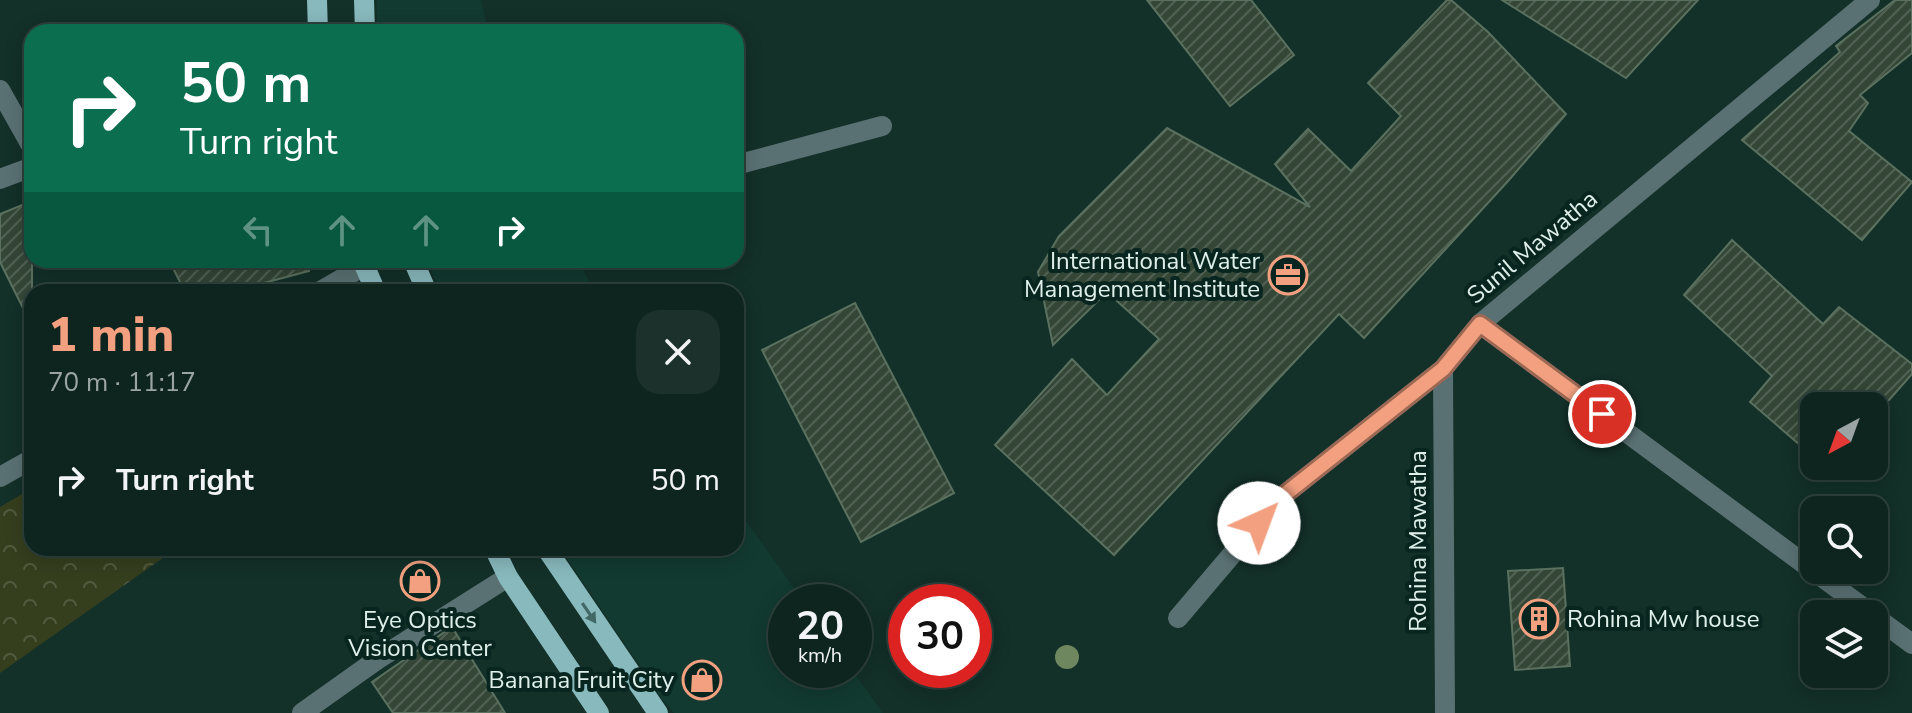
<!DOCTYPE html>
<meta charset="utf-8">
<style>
:root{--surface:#0e241f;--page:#1c302c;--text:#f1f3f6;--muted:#9ba4a4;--line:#2e413d;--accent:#f2a080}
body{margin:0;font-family:"Nunito Sans",sans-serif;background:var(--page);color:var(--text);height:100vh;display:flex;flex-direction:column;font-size:30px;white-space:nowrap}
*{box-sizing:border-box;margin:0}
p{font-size:26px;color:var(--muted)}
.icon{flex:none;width:44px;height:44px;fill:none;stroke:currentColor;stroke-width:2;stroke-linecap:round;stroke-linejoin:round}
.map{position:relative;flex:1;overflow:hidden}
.sheet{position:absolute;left:24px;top:284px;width:720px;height:272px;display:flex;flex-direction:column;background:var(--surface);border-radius:24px;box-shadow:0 4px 20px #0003,0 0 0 2px var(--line)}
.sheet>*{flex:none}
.hud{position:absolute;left:24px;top:24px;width:720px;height:244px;border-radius:24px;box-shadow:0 4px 20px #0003,0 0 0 2px var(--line);background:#0b6e4f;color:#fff;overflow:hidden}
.needle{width:52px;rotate:221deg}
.controls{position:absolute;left:1800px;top:392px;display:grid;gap:16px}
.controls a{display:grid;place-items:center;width:88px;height:88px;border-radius:16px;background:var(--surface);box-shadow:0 4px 20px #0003,0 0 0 2px var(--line);font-size:40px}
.speed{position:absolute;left:768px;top:584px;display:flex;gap:16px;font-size:40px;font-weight:700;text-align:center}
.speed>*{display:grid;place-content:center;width:104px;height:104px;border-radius:50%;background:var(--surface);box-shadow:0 4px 20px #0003,0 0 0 2px var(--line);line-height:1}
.speed small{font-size:20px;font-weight:400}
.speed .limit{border:12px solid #d22;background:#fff;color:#111}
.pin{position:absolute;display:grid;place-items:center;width:68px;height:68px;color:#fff;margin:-34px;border:4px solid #fff;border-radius:50%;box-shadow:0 2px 8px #0007}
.me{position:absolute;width:88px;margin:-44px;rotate:43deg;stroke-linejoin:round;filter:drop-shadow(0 0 6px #0008)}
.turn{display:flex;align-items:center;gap:28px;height:168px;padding:0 24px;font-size:36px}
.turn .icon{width:104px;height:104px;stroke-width:2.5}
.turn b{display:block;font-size:56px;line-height:68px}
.lanes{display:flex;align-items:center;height:76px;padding:0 24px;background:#0003;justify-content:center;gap:40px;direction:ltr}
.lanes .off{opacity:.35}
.round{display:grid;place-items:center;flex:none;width:84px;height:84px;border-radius:24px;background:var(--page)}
.overview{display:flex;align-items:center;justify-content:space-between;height:136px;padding:0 24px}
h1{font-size:48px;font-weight:800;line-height:60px;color:var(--accent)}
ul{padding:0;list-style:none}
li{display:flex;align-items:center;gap:24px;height:120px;padding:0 24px}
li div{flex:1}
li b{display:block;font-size:30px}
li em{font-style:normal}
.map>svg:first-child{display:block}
.built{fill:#123a31}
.park{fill:url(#park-crowns)}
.building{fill:url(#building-hatch);stroke:#5b715f;stroke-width:2}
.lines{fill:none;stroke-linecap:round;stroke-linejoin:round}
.service{stroke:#5a7173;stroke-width:20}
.minor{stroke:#5a7173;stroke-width:20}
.primary{stroke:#88b9bd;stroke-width:20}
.tree{fill:#6e875f}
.oneway{fill:#426866}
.route-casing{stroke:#9d6853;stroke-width:20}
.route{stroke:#f2a080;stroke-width:14}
.labels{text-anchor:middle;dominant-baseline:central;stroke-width:8;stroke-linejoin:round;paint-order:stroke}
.street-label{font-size:24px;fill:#dfefea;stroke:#08261f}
.poi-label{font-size:24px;fill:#dfefea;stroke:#08261f;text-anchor:end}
</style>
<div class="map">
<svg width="1912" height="713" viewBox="0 0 1912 713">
<defs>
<pattern id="park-crowns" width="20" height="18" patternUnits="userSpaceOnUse" patternTransform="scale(2)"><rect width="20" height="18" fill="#353f1e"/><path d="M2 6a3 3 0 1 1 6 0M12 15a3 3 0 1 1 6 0" fill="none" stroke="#525b3f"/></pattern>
<pattern id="building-hatch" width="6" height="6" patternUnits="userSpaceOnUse" patternTransform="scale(2)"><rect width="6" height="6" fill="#344737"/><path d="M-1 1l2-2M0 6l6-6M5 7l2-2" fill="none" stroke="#516254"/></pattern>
</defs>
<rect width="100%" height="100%" fill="#133029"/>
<!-- built -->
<g class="built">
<polygon points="377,0 481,0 488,32 377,32"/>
<polygon points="426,260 578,260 594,292 441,292"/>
<polygon points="736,507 804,602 786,602 786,670 852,670 883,713 674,713 662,699 560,548 736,548"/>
</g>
<!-- park -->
<polygon class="park" points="32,488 32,548 177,548 0,673 0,507"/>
<!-- building -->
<g class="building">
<polygon points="1147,0 1251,0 1294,55 1230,106"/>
<polygon points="1447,0 1451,0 1488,32 1566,114 1509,180 1364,338 1339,314 1114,555 995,445 1072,359 1107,395 1159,339 1107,292 1053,345 1038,272 1059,236 1167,128 1310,207 1275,164 1308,129 1351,171 1401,116 1368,83"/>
<polygon points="1502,0 1698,0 1626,78"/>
<polygon points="1895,0 1912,0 1912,53 1860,95 1868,103 1849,131 1912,182 1862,240 1742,140 1840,52 1836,46"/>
<polygon points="32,201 32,326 0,262 0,214"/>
<polygon points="1732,240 1823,324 1839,307 1912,364 1912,374 1874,417 1874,406 1814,406 1814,457 1750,402 1772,376 1684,295"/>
<polygon points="169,260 307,260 309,271 230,292 185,292"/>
<polygon points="855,303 954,493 861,542 762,350"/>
<polygon points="1563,568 1570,666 1515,670 1508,571"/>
<polygon points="452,627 505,713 393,713 372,682"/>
</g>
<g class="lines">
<!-- service -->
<polyline class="service" points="736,165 882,126"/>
<!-- minor -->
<g class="minor">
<polyline points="0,90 32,147"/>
<polyline points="0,179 32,167"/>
<polyline points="319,292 364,266"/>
<polyline points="1480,324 1872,614"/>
<polyline points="1443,369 1445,713"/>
<polyline points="0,477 32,459"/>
<polyline points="1874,616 1912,644"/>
<polyline points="1178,618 1279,499 1443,369 1480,324 1870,0"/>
<polyline points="302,713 378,659 508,577"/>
</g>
<!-- primary -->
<g class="primary">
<polyline points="317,0 318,32"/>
<polyline points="364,0 365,32"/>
<polyline points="362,260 376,292"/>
<polyline points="413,260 427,292"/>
<polyline points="494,548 508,577 599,713"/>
<polyline points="546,548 658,713"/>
</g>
</g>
<!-- trees -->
<circle class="tree" cx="1067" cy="657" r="12"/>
<!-- one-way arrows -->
<defs><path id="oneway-solid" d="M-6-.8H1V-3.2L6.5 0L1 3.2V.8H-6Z" transform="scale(2)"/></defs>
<use class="oneway" href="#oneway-solid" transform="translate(589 613) rotate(56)"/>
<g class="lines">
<defs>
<polyline id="route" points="1259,523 1279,499 1443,369 1480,324 1602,414"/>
</defs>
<!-- route casing -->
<use href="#route" class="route-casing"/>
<!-- route -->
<use href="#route" class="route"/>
</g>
<!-- icons -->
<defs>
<symbol id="office-ring" viewBox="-11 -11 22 22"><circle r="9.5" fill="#08261f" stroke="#f2a080" stroke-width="1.5"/><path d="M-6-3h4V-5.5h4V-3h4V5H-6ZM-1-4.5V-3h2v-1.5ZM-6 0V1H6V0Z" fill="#f2a080"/></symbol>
<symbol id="shop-ring" viewBox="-11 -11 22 22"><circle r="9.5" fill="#08261f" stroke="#f2a080" stroke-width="1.5"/><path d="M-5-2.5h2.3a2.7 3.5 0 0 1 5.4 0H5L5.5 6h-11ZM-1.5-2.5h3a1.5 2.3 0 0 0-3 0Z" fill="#f2a080"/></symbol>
<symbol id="building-ring" viewBox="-11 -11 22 22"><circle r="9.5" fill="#08261f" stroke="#f2a080" stroke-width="1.5"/><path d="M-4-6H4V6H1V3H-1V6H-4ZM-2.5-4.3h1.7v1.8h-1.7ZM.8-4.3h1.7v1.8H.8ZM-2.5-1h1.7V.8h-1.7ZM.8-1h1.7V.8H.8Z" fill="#f2a080"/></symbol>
</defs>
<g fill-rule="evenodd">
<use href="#office-ring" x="1266" y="253" width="44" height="44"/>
<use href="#shop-ring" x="398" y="559" width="44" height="44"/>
<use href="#building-ring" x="1517" y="597" width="44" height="44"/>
<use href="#shop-ring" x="680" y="658" width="44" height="44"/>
</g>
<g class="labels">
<!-- street labels -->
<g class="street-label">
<text transform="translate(1532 247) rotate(-40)">Sunil Mawatha</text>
<text transform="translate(1418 541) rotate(-90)">Rohina Mawatha</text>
</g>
<!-- poi labels -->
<g class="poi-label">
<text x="1260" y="261">International Water<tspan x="1260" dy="28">Management Institute</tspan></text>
<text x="1567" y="619" text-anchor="start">Rohina Mw house</text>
<text x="420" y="620" text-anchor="middle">Eye Optics<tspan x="420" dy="28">Vision Center</tspan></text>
<text x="674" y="680">Banana Fruit City</text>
</g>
</g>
</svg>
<div class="controls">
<a><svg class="needle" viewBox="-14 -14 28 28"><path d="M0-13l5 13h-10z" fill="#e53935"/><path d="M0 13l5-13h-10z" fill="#9ba4a4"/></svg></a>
<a><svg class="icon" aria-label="search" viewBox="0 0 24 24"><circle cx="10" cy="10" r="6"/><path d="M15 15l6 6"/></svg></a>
<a><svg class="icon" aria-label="layers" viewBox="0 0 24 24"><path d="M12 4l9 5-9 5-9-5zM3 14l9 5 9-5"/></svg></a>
</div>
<div class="speed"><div>20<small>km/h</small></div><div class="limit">30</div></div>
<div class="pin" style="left:1602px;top:414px;background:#d93025"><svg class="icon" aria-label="arrive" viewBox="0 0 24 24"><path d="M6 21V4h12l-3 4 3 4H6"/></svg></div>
<svg class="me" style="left:1259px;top:523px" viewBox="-20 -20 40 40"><circle r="19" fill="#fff"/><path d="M0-13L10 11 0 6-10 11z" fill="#f2a080"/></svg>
<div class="hud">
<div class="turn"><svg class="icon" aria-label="right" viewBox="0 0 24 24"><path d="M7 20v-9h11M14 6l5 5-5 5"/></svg><div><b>50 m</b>Turn right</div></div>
<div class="lanes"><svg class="icon off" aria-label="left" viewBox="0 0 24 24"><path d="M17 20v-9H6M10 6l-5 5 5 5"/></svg><svg class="icon off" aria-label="ahead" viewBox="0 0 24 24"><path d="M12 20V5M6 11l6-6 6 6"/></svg><svg class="icon off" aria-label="ahead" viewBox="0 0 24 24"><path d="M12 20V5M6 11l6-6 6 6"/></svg><svg class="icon" aria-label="right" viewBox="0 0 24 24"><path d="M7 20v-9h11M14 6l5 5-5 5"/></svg></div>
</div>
<section class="sheet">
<div class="overview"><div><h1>1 min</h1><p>70 m · 11:17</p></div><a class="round"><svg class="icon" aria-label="close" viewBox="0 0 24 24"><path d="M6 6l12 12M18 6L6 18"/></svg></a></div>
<ul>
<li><svg class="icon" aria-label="right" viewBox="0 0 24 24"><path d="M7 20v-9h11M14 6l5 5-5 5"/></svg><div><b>Turn right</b></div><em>50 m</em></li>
</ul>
</section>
</div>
